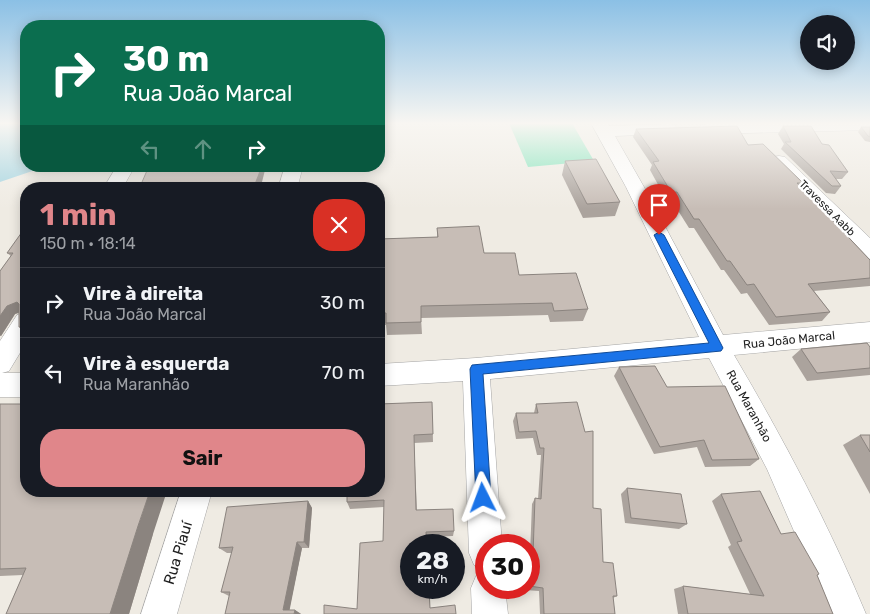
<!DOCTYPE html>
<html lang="pt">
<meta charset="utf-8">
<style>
:root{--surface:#171b24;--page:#20242c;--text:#f1f3f6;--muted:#9ea1a6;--line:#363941;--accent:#e0868a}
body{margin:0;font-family:Rubik,sans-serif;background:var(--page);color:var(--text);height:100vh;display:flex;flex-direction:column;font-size:19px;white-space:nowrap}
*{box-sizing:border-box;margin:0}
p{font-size:16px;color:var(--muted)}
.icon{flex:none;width:28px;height:28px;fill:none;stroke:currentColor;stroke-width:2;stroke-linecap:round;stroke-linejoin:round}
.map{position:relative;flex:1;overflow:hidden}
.sheet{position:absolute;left:20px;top:182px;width:365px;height:315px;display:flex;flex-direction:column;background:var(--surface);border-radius:20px;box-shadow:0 2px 12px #0003}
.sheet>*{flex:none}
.banner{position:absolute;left:20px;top:20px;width:365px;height:152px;border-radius:20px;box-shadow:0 2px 12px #0003;background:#0b6e4f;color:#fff;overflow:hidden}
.buttons{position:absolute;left:800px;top:15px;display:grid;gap:10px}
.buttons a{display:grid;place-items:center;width:55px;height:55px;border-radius:50%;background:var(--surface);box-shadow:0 2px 12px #0003;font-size:25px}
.speed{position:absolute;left:400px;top:534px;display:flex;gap:10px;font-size:25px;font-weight:700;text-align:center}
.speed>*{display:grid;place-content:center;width:65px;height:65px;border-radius:50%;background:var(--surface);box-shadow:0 2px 12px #0003;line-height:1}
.speed small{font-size:12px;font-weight:400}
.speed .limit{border:8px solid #d22;background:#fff;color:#111}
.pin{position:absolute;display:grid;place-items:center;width:42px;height:42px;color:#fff;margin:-51px -21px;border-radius:50% 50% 50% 0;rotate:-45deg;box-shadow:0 0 5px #0007}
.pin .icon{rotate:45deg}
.me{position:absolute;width:55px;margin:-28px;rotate:357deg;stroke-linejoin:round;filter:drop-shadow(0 0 4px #0008)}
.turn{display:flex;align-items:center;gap:18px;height:105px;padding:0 20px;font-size:22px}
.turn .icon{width:65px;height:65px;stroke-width:2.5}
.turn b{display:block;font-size:35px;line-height:42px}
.lanes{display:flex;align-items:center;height:48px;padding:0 20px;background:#0003;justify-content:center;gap:25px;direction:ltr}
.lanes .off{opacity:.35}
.round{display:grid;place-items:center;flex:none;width:52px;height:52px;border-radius:20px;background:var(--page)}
.summary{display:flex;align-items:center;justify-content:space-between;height:85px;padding:0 20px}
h1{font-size:30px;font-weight:700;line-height:38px;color:var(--accent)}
.primary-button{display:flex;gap:10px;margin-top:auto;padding:10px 20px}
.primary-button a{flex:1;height:58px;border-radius:20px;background:var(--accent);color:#111;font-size:20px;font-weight:700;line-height:58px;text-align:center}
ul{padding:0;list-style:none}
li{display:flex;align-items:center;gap:15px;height:70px;padding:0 20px;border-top:1px solid var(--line)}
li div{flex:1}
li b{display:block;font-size:19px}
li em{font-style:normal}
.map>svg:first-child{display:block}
.pitch{fill:#7ce3b8}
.water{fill:#a1d3e0}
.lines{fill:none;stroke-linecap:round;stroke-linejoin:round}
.minor-casing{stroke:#a5a5a5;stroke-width:1}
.minor{fill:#fff;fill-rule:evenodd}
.wall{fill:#aba39d}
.shaded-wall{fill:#8b847f}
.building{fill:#c7bdb6;stroke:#8b847f}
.route{fill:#1a73e8;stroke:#114b97}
.labels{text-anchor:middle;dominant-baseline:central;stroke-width:5;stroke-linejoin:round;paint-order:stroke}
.far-street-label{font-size:11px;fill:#1e1e1e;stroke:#fff}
.street-label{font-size:12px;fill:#1e1e1e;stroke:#fff}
.near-street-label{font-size:15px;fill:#1e1e1e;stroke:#fff}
</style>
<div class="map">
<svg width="870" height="614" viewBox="0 0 870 614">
<rect width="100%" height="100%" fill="#efebe3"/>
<!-- pitch -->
<polygon class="pitch" points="509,123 572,123 594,161 528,167"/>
<!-- water -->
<polygon class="water" points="0,123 26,123 26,166 47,166 0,182"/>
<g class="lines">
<defs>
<g id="minor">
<path d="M591 123H607L609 126 669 124 675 125 677 129 675 133 669 134 615 136 644 187 723 335 870 322V342L734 355C784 440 828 523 866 614H830L767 469 709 358 490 379 502 545H486V570L474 565 469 553 463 381 379 386V364L476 358 699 337 626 187Z"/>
<polygon points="756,123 870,123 870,130 707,134 701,133 699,129 701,125 707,124"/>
<polygon points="779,156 785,157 870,238 870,259 862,256 773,165 770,161 773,157"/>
<polygon points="117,166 135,166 122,189 103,189"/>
<polygon points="285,166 303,166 297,189 278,189"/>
<polygon points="26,312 26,343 9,371 2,373 26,373 26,397 0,397 0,341 17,315"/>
<polygon points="181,491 212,491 177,614 141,614"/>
<polygon points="486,571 486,588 505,588 508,614 472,614 471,588 476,576"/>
</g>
</defs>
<!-- minor casing -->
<use href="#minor" class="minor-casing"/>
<!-- minor -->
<use href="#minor" class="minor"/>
</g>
<!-- wall -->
<g class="wall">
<polygon points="623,123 664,123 624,124"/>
<polygon points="783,126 822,144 848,172 842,179 836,179 841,186 835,194 826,193 781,149 784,144 778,134"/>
<polygon points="861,127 870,127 870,142 865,141 858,132"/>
<polygon points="636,129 748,145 803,183 801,186 870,260 870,286 814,291 830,312 822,321 769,325 747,293 741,294 724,270 721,270 694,228 689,228 672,201 667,201 650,170 652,165 633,137"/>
<polygon points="565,161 620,202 615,216 583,218 562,175"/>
<polygon points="437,228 484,253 519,275 588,309 583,321 550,322 548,315 421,318 422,334 387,335 386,325 379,325 379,239 437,237"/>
<polygon points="26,232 26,334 19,327 19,313 15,314 1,336 0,336 0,271 11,256 7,253"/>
<polygon points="870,347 870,375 807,381 792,357 801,349"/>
<polygon points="619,367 667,387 759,459 750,466 705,467 697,447 654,454 614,376"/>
<polygon points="432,402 433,442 414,443 417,510 454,531 453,536 427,537 430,608 456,614 357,609 383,541 384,507 350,509 347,502 379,404"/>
<polygon points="0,404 153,534 129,614 6,614 23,575 0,576"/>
<polygon points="536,404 593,508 603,562 617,596 613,598 615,614 540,614 539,591 525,590 525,588 529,588 529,554 530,554 532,504 535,498 538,499 541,455 537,455 533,438 516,439 513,421 516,413 534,413"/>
<polygon points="860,435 870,435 870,494 843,445"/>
<polygon points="627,488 687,524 679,529 625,523 621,494"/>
<polygon points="721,494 781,534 817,575 833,614 678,614 674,589 683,586 750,594 728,547 731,545 712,501"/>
<polygon points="308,501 312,508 309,548 302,548 289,610 295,610 301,614 225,614 229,596 221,592 232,553 227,553 219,548"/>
</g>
<!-- shaded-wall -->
<g class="shaded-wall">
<polygon points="261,166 266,166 262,182 260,189 253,189"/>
<polygon points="17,302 25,310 15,314 1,336 0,335 0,316 7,306"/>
<polygon points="150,491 167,491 153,534 129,614 110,614 138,526"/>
<polygon points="308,501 312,508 309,548 304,542"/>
<polygon points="297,542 302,548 289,613 283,610"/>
<polygon points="295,610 301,614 294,614"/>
</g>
<!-- building -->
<g class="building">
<polygon points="737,126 748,145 763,144 803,183 797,183 870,260 870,278 808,284 830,312 776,317 754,284 747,285 730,261 727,261 699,219 694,219 677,192 671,192 653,162 659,161 636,129"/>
<polygon points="783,126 811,126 822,144 829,145 848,172 830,171 841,186 832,186 785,142 791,142"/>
<polygon points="861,127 870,127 870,137 868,136"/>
<polygon points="596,159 620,202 587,204 565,161"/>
<polygon points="149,166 261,166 259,174 253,189 139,189"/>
<polygon points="479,226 484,253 515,253 519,275 576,273 588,309 554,311 552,303 421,306 421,322 386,323 386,313 379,313 379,239 438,237 437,228"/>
<polygon points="22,232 26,232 26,327 19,327 19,304 17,302 7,306 0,316 0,271 13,253 7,253"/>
<polygon points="867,343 870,347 870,368 817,373 801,349"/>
<polygon points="655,366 667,387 725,386 759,459 712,460 704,440 660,447 619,367"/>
<polygon points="432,402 433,434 414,435 416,510 453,509 454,531 426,532 427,545 411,545 411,588 429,588 430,608 455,605 456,614 324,614 324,605 357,609 360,543 383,541 384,500 347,502 347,491 379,491 379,404"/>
<polygon points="577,402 585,432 593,431 593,508 601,509 603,562 613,563 617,596 613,596 615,614 544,614 543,588 529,586 529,554 533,554 535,498 541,499 544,448 540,448 536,431 519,432 516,413 538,413 536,404"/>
<polygon points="0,404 26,404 26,491 150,491 138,526 110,614 6,614 26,568 0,569"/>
<polygon points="860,435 870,435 870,452"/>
<polygon points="627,488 681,494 687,524 631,518"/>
<polygon points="760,491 781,534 795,532 819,574 817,575 833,614 688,614 683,586 764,596 737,542 742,541 721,494"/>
<polygon points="308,501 304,542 297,542 283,610 295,610 294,614 225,614 230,592 221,592 233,547 219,548 227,507"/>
</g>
<!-- sky -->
<linearGradient id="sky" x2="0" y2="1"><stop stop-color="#8bc0e5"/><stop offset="0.59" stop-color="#f8f6f2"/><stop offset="1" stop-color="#f8f6f2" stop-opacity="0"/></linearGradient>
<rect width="870" height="209" fill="url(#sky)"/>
<!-- route -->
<polygon class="route" points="659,232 664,235 721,344 723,348 721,351 483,374 491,498 489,503 483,505 478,503 476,498 470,369 472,365 709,343 654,235"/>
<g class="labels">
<!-- far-street labels -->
<g class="far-street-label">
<text transform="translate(827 208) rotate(45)">Travessa Aabb</text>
</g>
<!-- street labels -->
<g class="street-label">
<text transform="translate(789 340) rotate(-6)">Rua João Marcal</text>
<text transform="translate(749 406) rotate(61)">Rua Maranhão</text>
</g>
<!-- near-street labels -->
<g class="near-street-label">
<text transform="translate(178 553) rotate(-73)">Rua Piauí</text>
</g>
</g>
</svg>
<div class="buttons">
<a><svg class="icon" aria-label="sound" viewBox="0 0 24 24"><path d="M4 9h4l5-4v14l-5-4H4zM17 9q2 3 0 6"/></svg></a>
</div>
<div class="speed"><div>28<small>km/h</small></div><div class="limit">30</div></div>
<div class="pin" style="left:659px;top:235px;background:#d93025"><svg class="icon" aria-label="arrive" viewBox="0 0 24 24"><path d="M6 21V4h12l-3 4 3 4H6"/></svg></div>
<svg class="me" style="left:483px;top:498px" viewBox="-20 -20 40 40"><path d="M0-17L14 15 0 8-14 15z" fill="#1a73e8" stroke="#fff" stroke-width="4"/></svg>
<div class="banner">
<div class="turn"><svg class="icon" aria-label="right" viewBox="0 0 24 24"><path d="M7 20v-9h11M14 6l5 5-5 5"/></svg><div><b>30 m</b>Rua João Marcal</div></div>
<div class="lanes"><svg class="icon off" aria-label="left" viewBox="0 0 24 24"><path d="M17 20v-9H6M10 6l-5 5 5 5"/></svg><svg class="icon off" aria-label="ahead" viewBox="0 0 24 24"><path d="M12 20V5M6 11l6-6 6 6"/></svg><svg class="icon" aria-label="right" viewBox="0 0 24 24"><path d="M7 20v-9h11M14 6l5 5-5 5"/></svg></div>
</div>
<section class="sheet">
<div class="summary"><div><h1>1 min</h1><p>150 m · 18:14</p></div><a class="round" style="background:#d93025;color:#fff"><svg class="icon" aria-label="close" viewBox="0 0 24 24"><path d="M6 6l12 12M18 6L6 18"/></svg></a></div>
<ul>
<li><svg class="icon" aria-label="right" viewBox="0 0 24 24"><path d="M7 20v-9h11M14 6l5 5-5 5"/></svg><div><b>Vire à direita</b><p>Rua João Marcal</p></div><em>30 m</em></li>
<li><svg class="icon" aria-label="left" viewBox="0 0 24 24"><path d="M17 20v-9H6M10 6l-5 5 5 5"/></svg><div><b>Vire à esquerda</b><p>Rua Maranhão</p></div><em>70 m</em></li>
</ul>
<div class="primary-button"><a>Sair</a></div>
</section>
</div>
